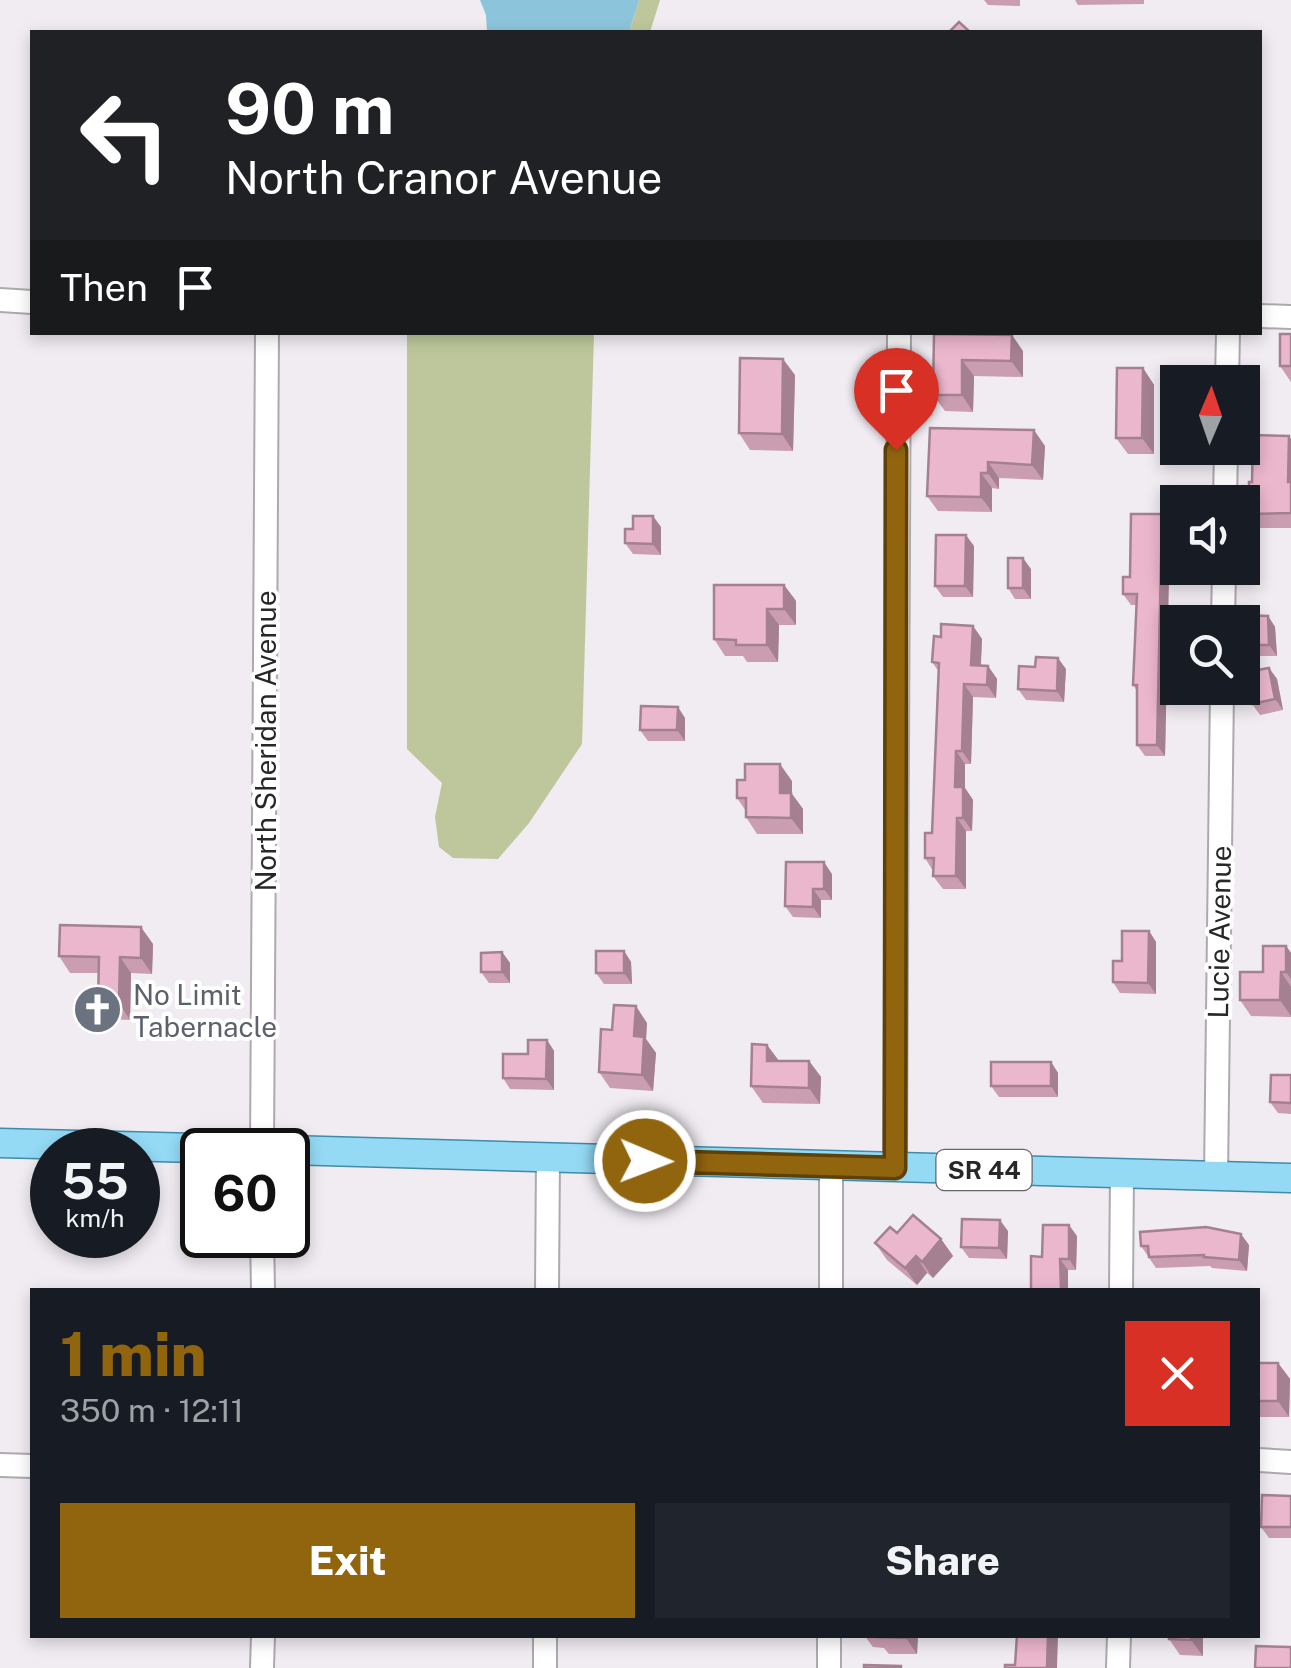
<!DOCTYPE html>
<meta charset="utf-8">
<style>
:root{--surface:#171b24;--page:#20242c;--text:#f1f3f6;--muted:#9ea1a6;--accent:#91640e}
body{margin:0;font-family:"Public Sans",sans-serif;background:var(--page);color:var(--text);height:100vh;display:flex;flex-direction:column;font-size:38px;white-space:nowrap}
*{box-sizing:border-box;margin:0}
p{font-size:32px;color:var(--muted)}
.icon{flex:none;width:55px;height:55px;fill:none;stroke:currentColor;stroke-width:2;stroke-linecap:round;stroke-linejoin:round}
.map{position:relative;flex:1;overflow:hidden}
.sheet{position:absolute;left:30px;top:1288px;width:1230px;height:350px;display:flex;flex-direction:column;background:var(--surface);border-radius:0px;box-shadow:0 5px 15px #0003}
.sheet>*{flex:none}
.banner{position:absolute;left:30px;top:30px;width:1232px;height:305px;border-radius:0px;box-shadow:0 5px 15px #0003;background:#202124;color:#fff;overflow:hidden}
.needle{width:65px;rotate:2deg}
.buttons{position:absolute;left:1160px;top:365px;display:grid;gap:20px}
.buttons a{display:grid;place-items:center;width:100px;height:100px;border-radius:0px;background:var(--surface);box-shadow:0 5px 15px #0003;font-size:50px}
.speed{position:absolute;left:30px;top:1128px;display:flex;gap:20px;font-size:50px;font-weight:700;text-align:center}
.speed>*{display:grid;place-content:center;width:130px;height:130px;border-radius:50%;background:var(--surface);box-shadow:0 5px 15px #0003;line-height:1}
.speed small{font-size:25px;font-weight:400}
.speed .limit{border:5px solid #111;border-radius:15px;background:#fff;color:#111}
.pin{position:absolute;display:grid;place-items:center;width:85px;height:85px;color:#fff;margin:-102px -42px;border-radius:50% 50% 50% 0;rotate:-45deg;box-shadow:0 0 10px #0007}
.pin .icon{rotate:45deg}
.me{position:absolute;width:110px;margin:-55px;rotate:91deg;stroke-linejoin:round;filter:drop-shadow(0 0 8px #0008)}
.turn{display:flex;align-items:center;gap:35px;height:210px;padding:0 30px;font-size:45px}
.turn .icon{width:130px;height:130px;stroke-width:2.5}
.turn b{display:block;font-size:70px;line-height:85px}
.then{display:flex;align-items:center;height:95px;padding:0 30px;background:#0003;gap:20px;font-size:38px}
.round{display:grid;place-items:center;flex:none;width:105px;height:105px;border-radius:0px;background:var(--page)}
.summary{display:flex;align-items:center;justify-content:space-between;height:170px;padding:0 30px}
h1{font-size:60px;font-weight:800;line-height:75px;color:var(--accent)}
.primary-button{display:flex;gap:20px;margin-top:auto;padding:20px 30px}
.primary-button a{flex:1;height:115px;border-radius:0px;background:var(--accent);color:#fff;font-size:40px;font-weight:800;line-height:115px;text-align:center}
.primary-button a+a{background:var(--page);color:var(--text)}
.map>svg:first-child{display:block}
.green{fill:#bdc79b}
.water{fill:#8cc5db}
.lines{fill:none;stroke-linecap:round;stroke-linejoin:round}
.minor-casing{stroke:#ada9af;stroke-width:26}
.major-casing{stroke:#3f8ba9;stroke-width:31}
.minor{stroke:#fff;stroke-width:22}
.major{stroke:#94daf5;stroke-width:28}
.wall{fill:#ca9db0}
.shaded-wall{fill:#a48090}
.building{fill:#ebb7cd;stroke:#a48090;stroke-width:2.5}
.route-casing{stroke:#5e4109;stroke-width:25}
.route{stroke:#91640e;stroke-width:18}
.labels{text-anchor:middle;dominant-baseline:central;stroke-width:8;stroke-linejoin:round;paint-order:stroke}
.shield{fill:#fff;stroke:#686768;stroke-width:2.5}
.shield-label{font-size:25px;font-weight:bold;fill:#272628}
.street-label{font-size:28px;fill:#272628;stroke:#fff}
.worship-label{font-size:28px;fill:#5b616d;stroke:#fff;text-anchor:start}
</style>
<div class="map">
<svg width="1291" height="1668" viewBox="0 0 1291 1668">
<rect width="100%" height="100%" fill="#f0ecf2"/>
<!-- green -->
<g class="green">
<polygon points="639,0 660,0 650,32 629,32"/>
<polygon points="407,333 594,333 582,744 529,823 498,859 453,858 439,847 435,817 442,783 407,749"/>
</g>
<!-- water -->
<polygon class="water" points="480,0 639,0 629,32 487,32 486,15"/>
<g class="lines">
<defs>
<g id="minor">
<polyline points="0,300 32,302"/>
<polyline points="1260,316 1291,317"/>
<polyline points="1227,382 1228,332"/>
<polyline points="1225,502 1226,448"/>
<polyline points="1223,622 1224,568"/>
<polyline points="262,1150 267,332"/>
<polyline points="895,1167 899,332"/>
<polyline points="1216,1176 1222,688"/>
<polyline points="262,1235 263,1290"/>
<polyline points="547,1290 548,1158"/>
<polyline points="831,1290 831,1166"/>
<polyline points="1121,1290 1122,1174"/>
<polyline points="1258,1460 1291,1462"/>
<polyline points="0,1465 32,1466"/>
<polyline points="262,1668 263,1635"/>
<polyline points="545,1668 545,1635"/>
<polyline points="829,1668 829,1635"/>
<polyline points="1118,1668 1119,1635"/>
</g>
<g id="major">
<polyline points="0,1143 274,1150"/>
<polyline points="288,1150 1291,1178"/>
</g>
</defs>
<!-- minor casing -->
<use href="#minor" class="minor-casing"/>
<!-- major casing -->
<use href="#major" class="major-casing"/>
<!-- minor -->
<use href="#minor" class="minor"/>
<!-- major -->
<use href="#major" class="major"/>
</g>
<!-- wall -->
<g class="wall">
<polygon points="984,0 1020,0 1020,6 988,5"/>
<polygon points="1075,0 1144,0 1144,4 1078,5"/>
<polygon points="934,334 1023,351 1023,377 974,376 973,412 945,411 933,395"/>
<polygon points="1291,334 1291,382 1280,366"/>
<polygon points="1143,368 1154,385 1154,454 1128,454 1116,438"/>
<polygon points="795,375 793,451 750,450 739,433"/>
<polygon points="930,428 1045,446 1043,480 999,478 999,489 992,488 992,512 938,511 927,496"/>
<polygon points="1291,439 1291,528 1259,528 1249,514 1252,482"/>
<polygon points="1170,525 1165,756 1145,756 1137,745 1137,691 1133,685 1137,605 1131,605 1123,594 1130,577"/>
<polygon points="661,527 661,555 633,554 625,543"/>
<polygon points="974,546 973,597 943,597 935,586"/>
<polygon points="1031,569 1031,599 1015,599 1008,588"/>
<polygon points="784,585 796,601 796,625 779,625 778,662 747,662 743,656 725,656 714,639"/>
<polygon points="1268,616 1275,627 1277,656 1254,656 1242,636 1242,622"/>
<polygon points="973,626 982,639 981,665 988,666 997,679 996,698 973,697 971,764 965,764 965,788 973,800 972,831 966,831 966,889 943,889 933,876 933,871 925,858 932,833 939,672 932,662 941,637"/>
<polygon points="1035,667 1066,669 1064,702 1026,700 1018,689"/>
<polygon points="1269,668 1277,679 1283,710 1260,715 1252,704"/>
<polygon points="685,718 685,741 648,741 640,730"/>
<polygon points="792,781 792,794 803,809 803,834 757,834 746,817 746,811 737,798"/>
<polygon points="832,874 832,900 821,900 821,918 793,917 785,906"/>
<polygon points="1149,931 1156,942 1156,994 1120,993 1113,982 1122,961"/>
<polygon points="153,944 152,974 131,973 130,1020 109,1019 98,1003 98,973 70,973 59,956"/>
<polygon points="1286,946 1291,953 1291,1017 1251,1016 1240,1000"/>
<polygon points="624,951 631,962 632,984 604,984 596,973"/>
<polygon points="502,952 510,963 510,983 489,983 481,972"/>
<polygon points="647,1023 646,1039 656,1053 653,1091 610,1088 599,1072 612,1030"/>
<polygon points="547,1040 554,1051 554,1090 510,1089 503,1078 528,1054"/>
<polygon points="767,1045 779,1061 809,1061 821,1077 820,1104 763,1103 751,1086"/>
<polygon points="1051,1062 1058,1073 1058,1097 999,1097 991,1086"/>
<polygon points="1291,1075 1291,1114 1278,1113 1270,1102"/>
<polygon points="1008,1231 1007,1259 969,1258 961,1247"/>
<polygon points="1077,1236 1076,1270 1068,1270 1068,1290 1031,1290 1042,1257"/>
<polygon points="941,1239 953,1256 933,1278 927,1273 917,1285 887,1260 875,1243"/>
<polygon points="1249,1245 1247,1271 1212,1268 1210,1266 1156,1268 1141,1246"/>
<polygon points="1258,1363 1278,1363 1290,1379 1289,1417 1258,1417"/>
<polygon points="1291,1496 1291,1538 1269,1538 1261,1527"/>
<polygon points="864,1635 918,1635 917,1654 889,1654 884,1648 873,1647"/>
<polygon points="1169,1635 1203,1635 1203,1656 1180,1655 1169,1639"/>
</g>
<!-- shaded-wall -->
<g class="shaded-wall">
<polygon points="1012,335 1023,351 1023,377 1011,361"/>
<polygon points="783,359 795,375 793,451 782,434"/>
<polygon points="962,360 974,376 973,412 962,395"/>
<polygon points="1143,368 1154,385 1154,454 1142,438"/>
<polygon points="1034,430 1045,446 1043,480 1032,465"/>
<polygon points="1289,436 1291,439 1291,487 1288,482"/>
<polygon points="988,462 999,478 999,489 988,473"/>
<polygon points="981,473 992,488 992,512 981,497"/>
<polygon points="1162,514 1170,525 1165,756 1157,745"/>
<polygon points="653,516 661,527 661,555 653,544"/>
<polygon points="966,535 974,546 973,597 965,586"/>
<polygon points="1023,558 1031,569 1031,599 1023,588"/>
<polygon points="784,585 796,601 796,625 784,609"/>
<polygon points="767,609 779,625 778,662 767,645"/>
<polygon points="1268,616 1275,627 1277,656 1269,645"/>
<polygon points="973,626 982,639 980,678 971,665"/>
<polygon points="1058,658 1066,669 1064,702 1057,691"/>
<polygon points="988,666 997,679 996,698 987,685"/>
<polygon points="1269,668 1277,679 1283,710 1275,699"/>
<polygon points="964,684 973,697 971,764 962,751"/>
<polygon points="678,707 685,718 685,741 677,730"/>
<polygon points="956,751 965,764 965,788 973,800 972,831 963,818 955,787"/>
<polygon points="780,764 792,781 792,794 803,809 803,834 791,818 780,793"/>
<polygon points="957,818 966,831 966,889 956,876"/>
<polygon points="824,862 832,874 832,900 824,889"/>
<polygon points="813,889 821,900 821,918 813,907"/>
<polygon points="141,927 153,944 152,974 141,958"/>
<polygon points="1149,931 1156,942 1156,994 1148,983"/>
<polygon points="1286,946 1291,953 1291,979 1286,972"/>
<polygon points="624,951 631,962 632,984 624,973"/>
<polygon points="502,952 510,963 510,983 502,972"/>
<polygon points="120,957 131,973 130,1020 119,1003"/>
<polygon points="1281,972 1291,987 1291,1016 1280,1000"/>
<polygon points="636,1006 647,1023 646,1039 656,1053 653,1091 642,1075 634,1036"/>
<polygon points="547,1040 554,1051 554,1090 546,1079"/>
<polygon points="767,1045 779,1061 767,1061"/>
<polygon points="809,1061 821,1077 820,1104 809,1088"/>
<polygon points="1051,1062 1058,1073 1058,1097 1051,1086"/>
<polygon points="1000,1220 1008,1231 1007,1259 999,1248"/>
<polygon points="1069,1225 1077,1236 1076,1270 1069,1259"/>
<polygon points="1241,1234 1249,1245 1247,1271 1239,1260"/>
<polygon points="941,1239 953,1256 933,1278 922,1262"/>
<polygon points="916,1256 927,1273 917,1285 905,1268"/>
<polygon points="1060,1259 1068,1270 1068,1290 1061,1290"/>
<polygon points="1278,1363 1290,1379 1289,1417 1278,1401"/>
<polygon points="906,1635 918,1635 917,1654 906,1638"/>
<polygon points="1048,1635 1058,1635 1057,1668 1047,1668"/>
<polygon points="1191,1635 1203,1635 1203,1656 1191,1640"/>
</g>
<!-- building -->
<g class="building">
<polygon points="959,22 970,32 949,32"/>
<polygon points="934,334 1012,335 1011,361 962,360 962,395 933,395"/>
<rect x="1280" y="334" width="11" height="32"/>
<polygon points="740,358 783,359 782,434 739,433"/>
<polygon points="1117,368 1143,368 1142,438 1116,438"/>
<polygon points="930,428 1034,430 1032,465 988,462 988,473 981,473 981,497 927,496"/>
<polygon points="1253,435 1289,436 1288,482 1291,482 1291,513 1249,514 1249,482 1252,482"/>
<polygon points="1131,514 1162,514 1157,745 1137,745 1137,685 1133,685 1137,594 1123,594 1123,577 1130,577"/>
<polygon points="633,516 653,516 653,544 625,543 625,529 633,529"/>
<polygon points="936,535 966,535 965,586 935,586"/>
<rect x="1008" y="558" width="15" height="30"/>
<polygon points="714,585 784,585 784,609 767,609 767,645 736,645 736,640 714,639"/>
<polygon points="1240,615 1268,616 1269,645 1246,645 1247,632 1242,632 1242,622 1240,622"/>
<polygon points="941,624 973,626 971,665 988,666 987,685 964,684 962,751 956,751 955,787 963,787 963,818 957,818 956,876 933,876 934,858 925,858 925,833 932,833 939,663 932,662 934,636 941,637"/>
<polygon points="1036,657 1058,658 1057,691 1018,689 1019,666 1035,667"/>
<polygon points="1269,668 1275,699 1252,704 1246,672"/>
<polygon points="641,706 678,707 677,730 640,730"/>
<polygon points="745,764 780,764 780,793 791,793 791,818 746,817 746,798 737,798 737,780 745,780"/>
<polygon points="786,862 824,862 824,889 813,889 813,907 785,906"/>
<polygon points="60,925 141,927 141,958 120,957 119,1003 98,1003 99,957 59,956"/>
<polygon points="1122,931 1149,931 1148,983 1113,982 1113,961 1122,961"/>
<polygon points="1263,946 1286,946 1286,972 1281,972 1280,1000 1240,1000 1240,972 1263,972"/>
<rect x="596" y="951" width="28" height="22"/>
<polygon points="502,952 502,972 481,972 481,953"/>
<polygon points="614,1005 636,1006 634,1036 644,1037 642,1075 599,1072 601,1029 612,1030"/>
<polygon points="528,1040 547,1040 546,1079 503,1078 503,1054 528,1054"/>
<polygon points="752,1044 767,1045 767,1061 809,1061 809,1088 751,1086"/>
<rect x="991" y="1062" width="60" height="24"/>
<polygon points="1271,1075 1291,1075 1291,1103 1270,1102"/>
<polygon points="913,1215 941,1239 922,1262 916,1256 905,1268 875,1243 890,1227 897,1233"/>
<polygon points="962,1219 1000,1220 999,1248 961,1247"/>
<polygon points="1043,1225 1069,1225 1069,1259 1060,1259 1061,1290 1031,1290 1031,1256 1042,1257"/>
<polygon points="1206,1227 1241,1234 1239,1260 1204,1257 1204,1255 1149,1257 1148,1246 1141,1246 1140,1232"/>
<rect x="1258" y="1363" width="20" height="38"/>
<polygon points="1262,1495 1291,1496 1291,1527 1261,1527"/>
<polygon points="877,1635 906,1635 906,1638 877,1637"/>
<polygon points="1017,1635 1048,1635 1047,1668 1005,1668 1005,1665 1015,1665"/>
<polygon points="1169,1635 1191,1635 1191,1640 1169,1639"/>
<polygon points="1256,1646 1291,1647 1291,1668 1255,1668"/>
<polygon points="864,1665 901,1666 901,1668 864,1668"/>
</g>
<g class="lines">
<defs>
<polyline id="route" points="645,1161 895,1168 896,450"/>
</defs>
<!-- route casing -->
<use href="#route" class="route-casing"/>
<!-- route -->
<use href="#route" class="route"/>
</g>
<!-- icons -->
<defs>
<symbol id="church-disc" viewBox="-11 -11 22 22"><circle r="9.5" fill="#6b7280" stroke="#fff"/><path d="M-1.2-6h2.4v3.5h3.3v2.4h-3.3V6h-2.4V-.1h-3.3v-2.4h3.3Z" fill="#fff"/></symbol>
</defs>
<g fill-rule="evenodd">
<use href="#church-disc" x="70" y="982" width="55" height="55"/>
</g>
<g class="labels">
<!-- shield labels -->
<rect class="shield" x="936.5" y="1150" width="95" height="40" rx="8"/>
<g class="shield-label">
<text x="984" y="1170">SR 44</text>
</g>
<!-- street labels -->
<g class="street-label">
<text transform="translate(265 741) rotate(-90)">North Sheridan Avenue</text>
<text transform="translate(1219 932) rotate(-89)">Lucie Avenue</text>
</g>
<!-- worship labels -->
<g class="worship-label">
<text x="133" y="994">No Limit<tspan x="133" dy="32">Tabernacle</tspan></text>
</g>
</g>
</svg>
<div class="buttons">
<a><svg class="needle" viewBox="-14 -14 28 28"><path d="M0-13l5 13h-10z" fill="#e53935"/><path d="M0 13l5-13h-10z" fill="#9ea1a6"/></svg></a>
<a><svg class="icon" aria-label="sound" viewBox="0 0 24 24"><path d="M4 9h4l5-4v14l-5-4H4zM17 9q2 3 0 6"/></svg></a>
<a><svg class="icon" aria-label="search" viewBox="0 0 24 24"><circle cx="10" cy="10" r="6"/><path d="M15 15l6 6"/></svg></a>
</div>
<div class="speed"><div>55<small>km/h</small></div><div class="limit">60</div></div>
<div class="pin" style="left:896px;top:450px;background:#d93025"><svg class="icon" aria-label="arrive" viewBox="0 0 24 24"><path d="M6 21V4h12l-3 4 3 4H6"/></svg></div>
<svg class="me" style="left:645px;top:1161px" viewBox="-20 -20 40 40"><circle r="17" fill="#91640e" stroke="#fff" stroke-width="3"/><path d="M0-11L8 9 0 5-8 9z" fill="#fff"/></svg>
<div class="banner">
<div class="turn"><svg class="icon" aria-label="left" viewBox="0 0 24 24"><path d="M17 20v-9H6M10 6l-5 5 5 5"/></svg><div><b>90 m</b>North Cranor Avenue</div></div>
<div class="then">Then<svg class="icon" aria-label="arrive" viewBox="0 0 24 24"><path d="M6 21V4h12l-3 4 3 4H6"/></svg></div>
</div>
<section class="sheet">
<div class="summary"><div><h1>1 min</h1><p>350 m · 12:11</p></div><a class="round" style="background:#d93025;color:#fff"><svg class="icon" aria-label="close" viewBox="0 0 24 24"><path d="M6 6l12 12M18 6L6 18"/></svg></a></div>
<div class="primary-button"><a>Exit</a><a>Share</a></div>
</section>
</div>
